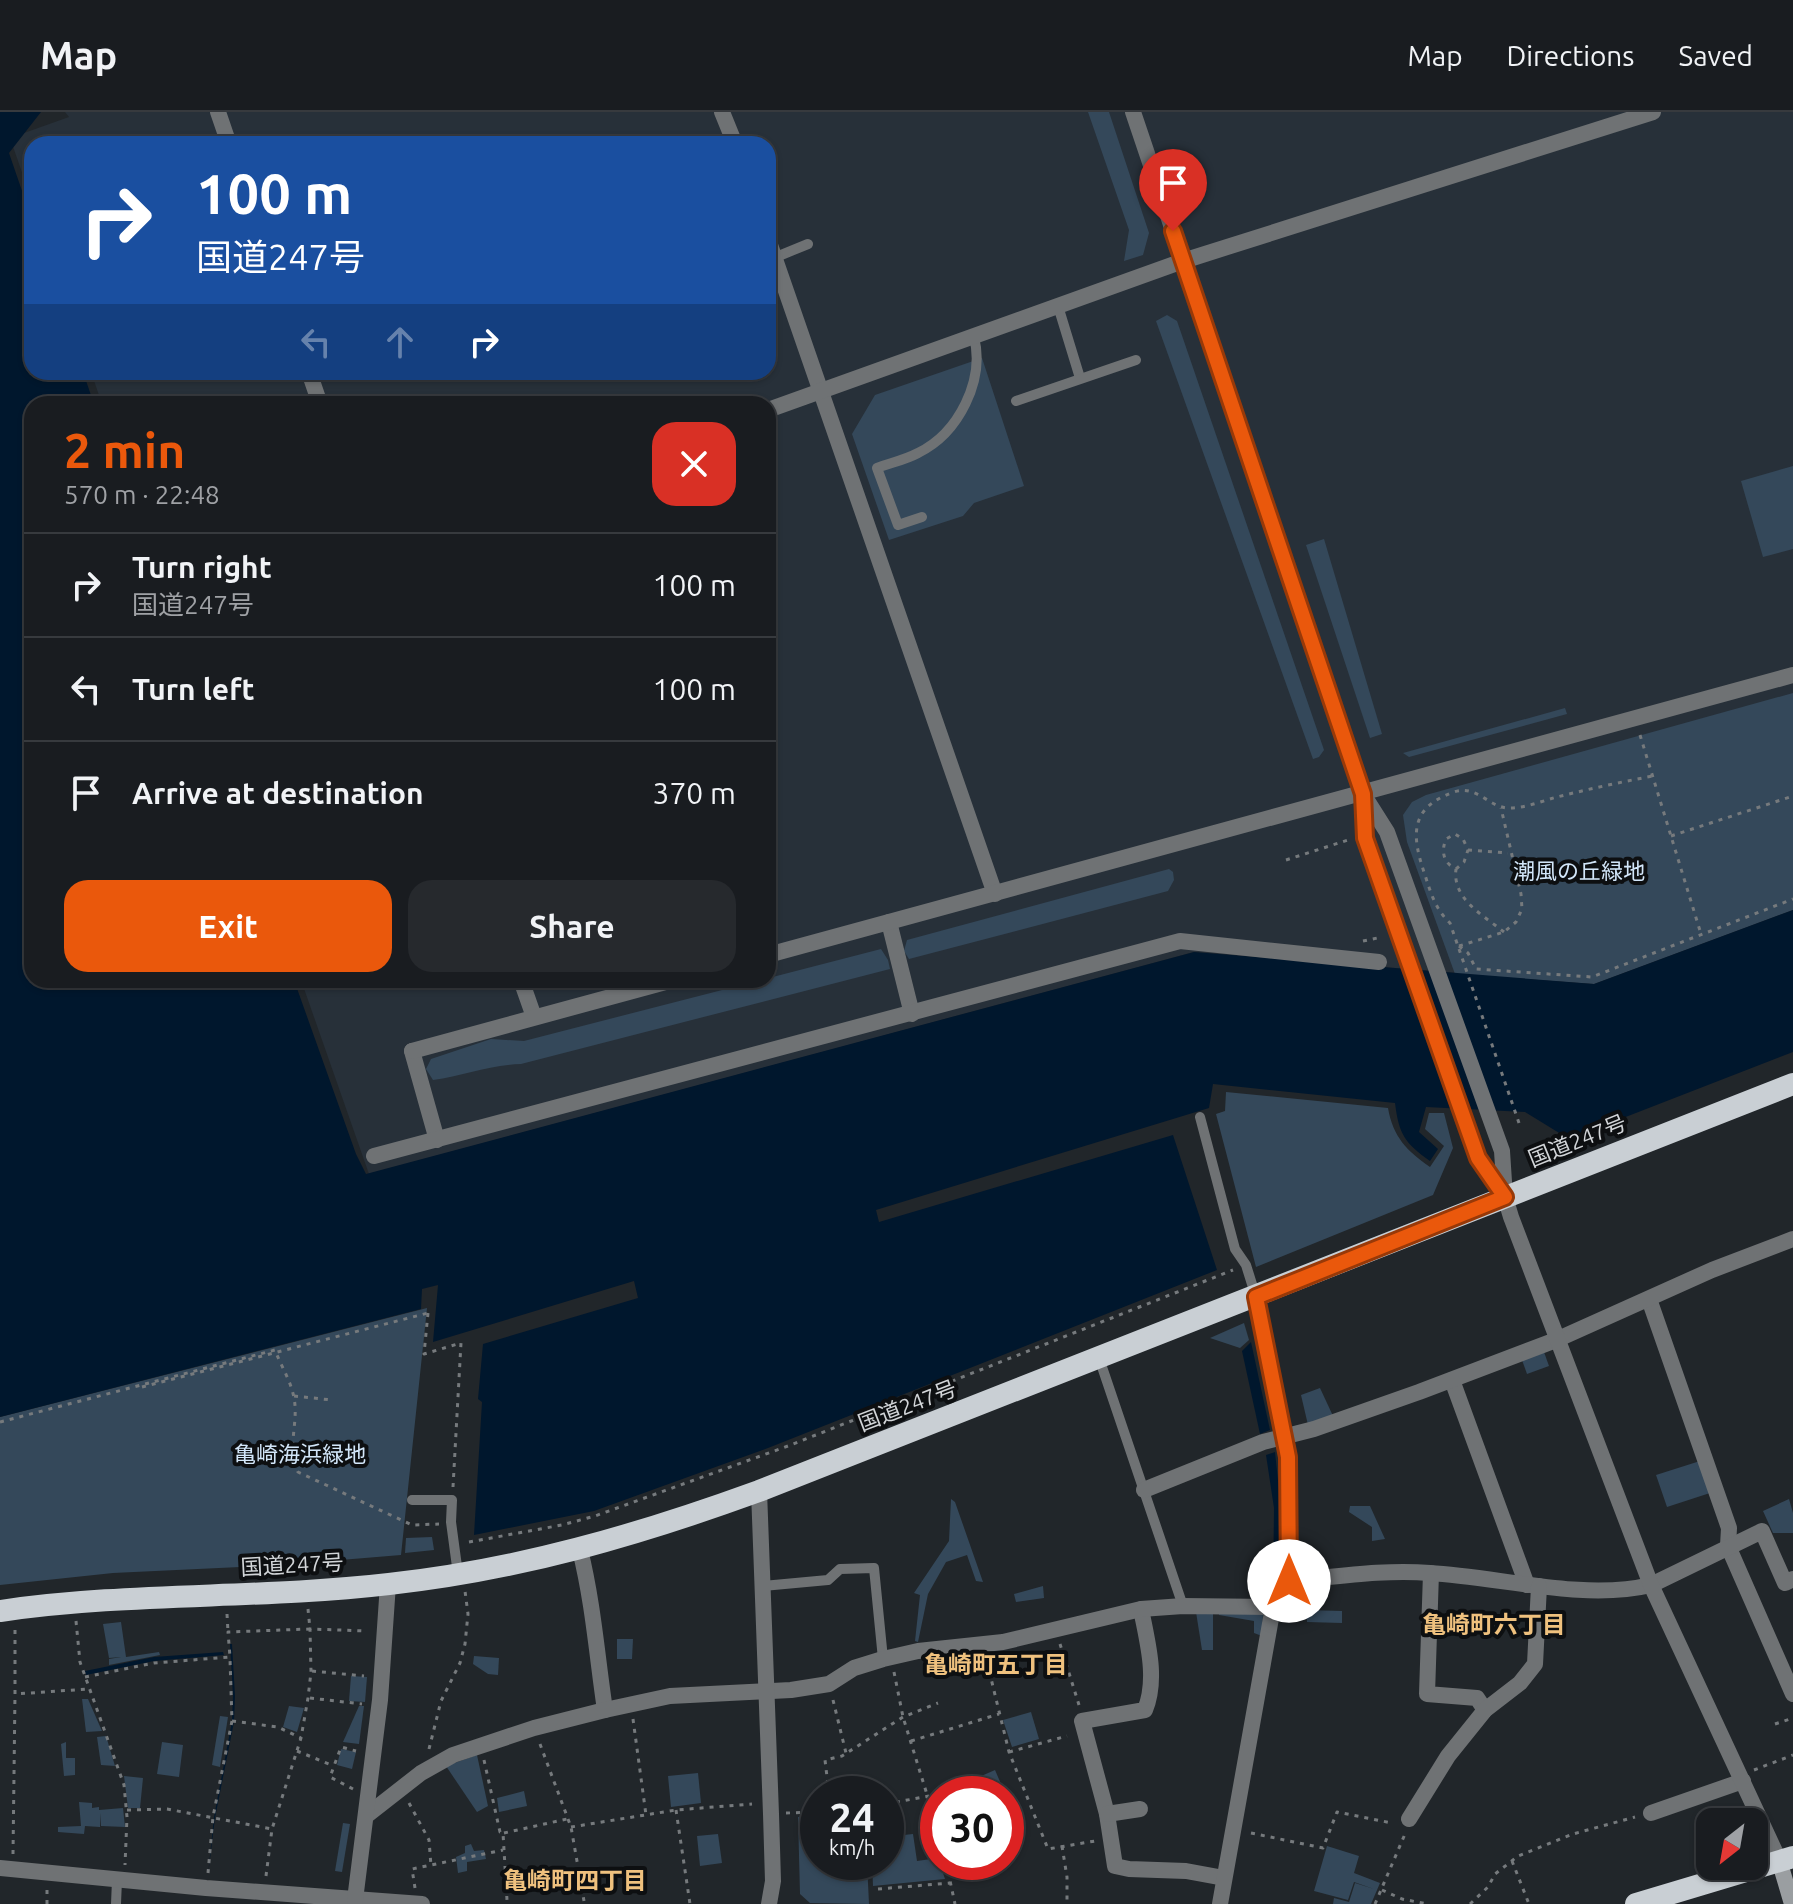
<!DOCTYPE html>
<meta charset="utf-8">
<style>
:root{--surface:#191c20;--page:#26292d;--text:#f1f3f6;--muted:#9fa1a5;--line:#373a3e;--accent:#ea580c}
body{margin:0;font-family:Ubuntu,"Noto Sans JP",sans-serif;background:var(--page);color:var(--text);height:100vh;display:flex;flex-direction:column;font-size:30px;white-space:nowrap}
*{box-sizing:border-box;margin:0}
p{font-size:26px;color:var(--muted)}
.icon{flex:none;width:44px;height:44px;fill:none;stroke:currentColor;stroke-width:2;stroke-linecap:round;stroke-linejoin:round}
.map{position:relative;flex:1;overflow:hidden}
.drawer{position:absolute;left:24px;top:284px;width:752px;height:592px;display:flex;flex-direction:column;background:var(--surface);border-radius:24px;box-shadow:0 2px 6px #0004,0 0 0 2px var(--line)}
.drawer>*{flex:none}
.guide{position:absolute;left:24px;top:24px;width:752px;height:244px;border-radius:24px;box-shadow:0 2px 6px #0004,0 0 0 2px var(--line);background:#1a4fa0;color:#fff;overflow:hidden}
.needle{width:52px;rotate:211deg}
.tools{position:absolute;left:1696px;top:1696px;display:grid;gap:16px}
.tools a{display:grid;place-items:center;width:72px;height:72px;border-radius:16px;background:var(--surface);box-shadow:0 2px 6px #0004,0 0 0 2px var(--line);font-size:40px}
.speed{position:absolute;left:800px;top:1664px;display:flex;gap:16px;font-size:40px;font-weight:700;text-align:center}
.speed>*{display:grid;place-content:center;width:104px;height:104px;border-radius:50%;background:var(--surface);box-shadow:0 2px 6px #0004,0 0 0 2px var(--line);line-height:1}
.speed small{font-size:20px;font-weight:400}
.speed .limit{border:12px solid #d22;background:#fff;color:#111}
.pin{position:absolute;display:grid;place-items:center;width:68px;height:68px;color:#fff;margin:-82px -34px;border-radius:50% 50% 50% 0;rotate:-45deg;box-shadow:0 0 8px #0007}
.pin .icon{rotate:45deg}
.me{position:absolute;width:88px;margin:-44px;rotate:0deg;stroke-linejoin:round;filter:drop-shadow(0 0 6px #0008)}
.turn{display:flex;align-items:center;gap:28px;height:168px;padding:0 40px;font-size:36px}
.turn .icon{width:104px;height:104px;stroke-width:2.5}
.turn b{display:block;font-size:56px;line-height:68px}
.lanes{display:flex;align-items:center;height:76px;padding:0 40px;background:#0003;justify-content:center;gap:40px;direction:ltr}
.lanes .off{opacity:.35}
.round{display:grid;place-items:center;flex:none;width:84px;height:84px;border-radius:24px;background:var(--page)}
.headline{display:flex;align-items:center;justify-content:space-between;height:136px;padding:0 40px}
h1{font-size:48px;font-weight:600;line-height:60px;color:var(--accent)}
.action{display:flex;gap:16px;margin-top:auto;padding:16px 40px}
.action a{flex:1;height:92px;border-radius:24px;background:var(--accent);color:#fff;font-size:32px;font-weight:600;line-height:92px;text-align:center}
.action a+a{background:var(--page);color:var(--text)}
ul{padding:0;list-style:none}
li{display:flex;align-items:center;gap:24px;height:104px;padding:0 40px;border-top:2px solid var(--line)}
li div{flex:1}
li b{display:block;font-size:30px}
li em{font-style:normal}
header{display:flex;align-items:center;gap:48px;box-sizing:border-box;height:112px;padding:0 40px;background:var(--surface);border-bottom:2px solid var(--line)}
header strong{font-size:38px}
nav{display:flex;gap:44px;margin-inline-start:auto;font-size:28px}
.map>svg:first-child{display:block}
.built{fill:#273039}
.green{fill:#34485a}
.water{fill:#00172d}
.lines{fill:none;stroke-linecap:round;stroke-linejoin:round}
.path{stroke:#767a7d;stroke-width:3;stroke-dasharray:4 6;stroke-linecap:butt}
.service{stroke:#6f7274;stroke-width:10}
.minor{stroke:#6f7274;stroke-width:16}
.tertiary{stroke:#6f7274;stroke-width:16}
.secondary{stroke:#9a9ea1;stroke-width:16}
.trunk{stroke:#c9cfd4;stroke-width:22}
.route-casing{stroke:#983908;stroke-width:20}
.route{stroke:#ea580c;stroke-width:14}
.labels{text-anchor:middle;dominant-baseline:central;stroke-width:8;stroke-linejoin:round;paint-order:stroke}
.park-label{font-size:22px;fill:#d3e7fa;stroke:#0d0f11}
.street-label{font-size:22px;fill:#d2d5d8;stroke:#0d0f11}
.neighbourhood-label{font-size:24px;font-weight:bold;fill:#efc17e;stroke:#0d0f11}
</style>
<header>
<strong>Map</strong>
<nav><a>Map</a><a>Directions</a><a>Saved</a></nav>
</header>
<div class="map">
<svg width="1793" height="1792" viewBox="0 0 1793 1792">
<rect width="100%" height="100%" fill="#21262a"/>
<!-- built -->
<polygon class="built" points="65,0 1793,0 1793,798 1594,872 1194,840 369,1062 301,868 768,868 768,292 102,292 91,260 768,260 768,32 32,32 32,89 10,26 69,5"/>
<!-- green -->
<g class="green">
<polygon points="1088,0 1109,0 1149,121 1143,143 1124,149 1129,118"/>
<polygon points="1167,203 1177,209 1324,638 1319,645 1313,647 1156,209"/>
<polygon points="982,246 1024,374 974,391 963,404 889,428 852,322 875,283"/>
<polygon points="1793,354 1793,437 1763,445 1741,369"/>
<polygon points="1324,427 1382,622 1370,626 1306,433"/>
<polygon points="1793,581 1793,798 1594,872 1455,862 1407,730 1403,703 1412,690 1426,683"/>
<polygon points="1565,596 1567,602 1409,645 1403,641"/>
<polygon points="1169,757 1173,760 1174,768 1168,779 909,847 904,839 907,828"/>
<path d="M881 837 888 848 890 857 521 952C490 953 463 964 433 968L426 957 431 947 491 927 524 929Z"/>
<path d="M1226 980 1388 996C1393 1025 1407 1039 1430 1055L1444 1034 1425 1017 1429 1001H1444L1453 1036 1433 1083 1256 1155 1216 1002 1225 999Z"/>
<polygon points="427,1196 401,1443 280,1453 113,1461 0,1473 0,1305"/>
<polygon points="1244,1211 1249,1228 1240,1236 1210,1226"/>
<polygon points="1544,1240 1549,1254 1527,1262 1522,1248"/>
<polygon points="1320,1276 1333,1304 1308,1313 1301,1283"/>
<polygon points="1700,1349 1710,1381 1667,1395 1656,1363"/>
<polygon points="951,1387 955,1390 983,1470 976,1469 967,1443 946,1450 928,1482 918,1530 915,1529 920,1483 914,1481 949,1429"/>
<polygon points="1789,1387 1793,1401 1793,1421 1773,1421 1763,1399"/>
<polygon points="1350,1394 1370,1394 1385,1427 1372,1429 1372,1415 1349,1400"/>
<polygon points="432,1425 434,1438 405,1441 406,1426"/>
<polygon points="1043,1474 1044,1486 1016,1490 1014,1482"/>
<polygon points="1219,1498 1263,1502 1262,1524 1254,1521 1254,1509 1219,1503"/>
<polygon points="1306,1498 1342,1499 1342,1511 1307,1510"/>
<polygon points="1213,1499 1213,1538 1202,1538 1196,1500"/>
<polygon points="121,1510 126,1545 159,1540 160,1543 109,1553 109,1547 121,1545 109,1546 103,1512"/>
<polygon points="617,1527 633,1527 632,1547 617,1547"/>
<polygon points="474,1544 499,1546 498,1563 488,1562 473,1552"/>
<polygon points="351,1564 367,1565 365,1590 349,1589"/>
<polygon points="82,1587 88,1587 102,1619 86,1620"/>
<polygon points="289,1594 304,1596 297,1620 283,1615"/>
<polygon points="359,1594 364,1594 359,1632 343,1630"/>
<polygon points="1031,1600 1039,1627 1012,1635 1003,1608"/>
<polygon points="220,1604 228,1605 220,1655 212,1653"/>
<polygon points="106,1624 115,1654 101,1653 97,1625"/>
<polygon points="66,1630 66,1646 75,1646 75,1663 64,1664 61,1632"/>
<polygon points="162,1630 183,1633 179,1665 157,1662"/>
<polygon points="341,1637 356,1640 352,1657 337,1653"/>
<polygon points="477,1643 488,1694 477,1700 446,1654"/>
<polygon points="995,1658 1004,1679 986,1682 979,1665"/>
<polygon points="698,1661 701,1691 671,1695 668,1664"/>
<polygon points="124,1664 143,1666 140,1696 128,1696"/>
<polygon points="524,1679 527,1694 499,1700 497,1686"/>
<polygon points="79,1690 92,1691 92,1696 99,1695 99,1698 123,1696 125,1715 101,1714 100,1701 100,1715 85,1714 84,1722 58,1720 58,1715 81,1714"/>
<polygon points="818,1703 818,1750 867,1750 869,1792 810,1791 800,1782 798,1705"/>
<polygon points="343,1711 350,1712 342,1760 335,1759"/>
<polygon points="718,1722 722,1751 700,1754 697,1724"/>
<polygon points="913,1722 917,1749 938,1746 945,1767 873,1774 872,1750 886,1750 886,1725"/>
<polygon points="471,1732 474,1739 484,1738 486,1747 467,1750 467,1759 458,1761 456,1745 465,1741 465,1734"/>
<polygon points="1327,1734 1359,1744 1354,1761 1380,1771 1371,1792 1333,1792 1334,1786 1349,1790 1355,1771 1374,1777 1354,1770 1348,1788 1314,1779"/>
</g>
<!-- water -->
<g class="water">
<path d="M0 0H41L9 41 32 108V260H83L94 292H32V868H294L356 1042 366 1062 1194 840 1594 872 1793 798V940L1569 1027 1525 1000 1426 995 1419 1020 1438 1037 1430 1049C1405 1031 1399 1023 1395 991L1213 972 1209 996 876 1098 879 1110 1173 1023 1217 1158 768 1336 594 1399 474 1423 482 1290 478 1287 483 1232 638 1186 634 1169 433 1230 438 1173 422 1177 421 1197 0 1305Z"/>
<polygon points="1251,1230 1270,1318 1260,1322 1242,1239"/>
<polygon points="1275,1340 1281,1397 1279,1472 1273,1480 1274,1396 1266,1343"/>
<polygon points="230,1532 232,1532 235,1584 234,1610 215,1706 208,1763 214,1705 232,1609 233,1584"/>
<polygon points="223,1540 224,1543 154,1549 86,1563 85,1559 154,1545"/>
</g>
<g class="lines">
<!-- path -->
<g class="path">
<polyline points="1640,623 1701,822"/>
<polyline points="1671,724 1793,684"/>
<polyline points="1468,738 1508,741"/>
<polyline points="1286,748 1348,728"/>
<path d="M1456 757 1464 750 1468 738 1463 727 1455 722 1446 727C1441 739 1443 751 1456 757 1452 787 1483 803 1504 820"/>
<polyline points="1363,829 1382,825"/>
<polyline points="1459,834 1468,841 1476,857 1592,865 1793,787"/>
<polyline points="1459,834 1504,820 1516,810 1522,797 1521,782 1501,696"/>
<path d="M1519 1011 1450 811C1436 798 1431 782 1425 763 1412 725 1408 696 1454 680 1477 672 1490 697 1510 696 1526 696 1542 689 1557 685 1589 677 1621 670 1653 664"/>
<polyline points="428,1201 424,1242 461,1231 453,1375"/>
<polyline points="142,1275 428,1201"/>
<polyline points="294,1284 332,1288"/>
<path d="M0 1310 275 1238C281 1254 291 1269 294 1286 299 1311 286 1337 298 1360L412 1413 439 1412"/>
<polyline points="469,1430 562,1413 595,1404 788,1334 1233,1158"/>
<polyline points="227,1502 228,1520"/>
<polyline points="76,1509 80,1550 124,1673 127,1705 125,1753"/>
<polyline points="15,1518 15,1582 88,1577"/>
<polyline points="1060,1532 1079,1593"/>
<polyline points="987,1550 1009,1640 1048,1737 1095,1729"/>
<polyline points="312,1559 364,1564"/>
<polyline points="894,1560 903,1605 938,1718"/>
<polyline points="85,1565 154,1551 230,1545 228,1520 310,1517 308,1497"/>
<polyline points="310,1586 362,1592"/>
<polyline points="833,1588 846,1641"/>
<polyline points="633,1607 646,1703"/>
<polyline points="232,1609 278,1615 301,1626"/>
<polyline points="1775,1612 1793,1606"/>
<polyline points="911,1629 999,1602"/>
<polyline points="540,1632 571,1715 584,1789"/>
<polyline points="429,1637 441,1589 460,1551 465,1532 468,1502 465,1479"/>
<polyline points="297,1639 334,1654"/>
<polyline points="1009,1640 1067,1624"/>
<polyline points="484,1648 500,1720 503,1721 507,1788"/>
<polyline points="1754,1658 1793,1643"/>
<polyline points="353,1677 330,1665 341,1635 356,1639"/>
<polyline points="829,1682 825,1648 842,1644 903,1605 938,1591"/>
<polyline points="409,1691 429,1728 431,1754"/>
<polyline points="886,1692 929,1684"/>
<polyline points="127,1698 167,1697 272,1717"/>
<polyline points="676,1698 690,1792"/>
<polyline points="786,1701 818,1700"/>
<polyline points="571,1715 676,1698 752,1692"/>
<polyline points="504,1721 567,1707"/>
<polyline points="1251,1721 1323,1736 1337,1700 1392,1711"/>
<polyline points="1062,1734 1067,1765 1067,1792"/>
<polyline points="13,1742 15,1582"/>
<polyline points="1512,1749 1529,1792"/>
<polyline points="946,1750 955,1792"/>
<polyline points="208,1761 213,1705 232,1609 230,1547"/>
<polyline points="266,1764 272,1717 301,1626 308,1586 311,1560 310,1517 366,1519"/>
<polyline points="415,1776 412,1757 503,1738"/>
<polyline points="878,1777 950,1771"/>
<polyline points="1382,1778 1402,1787 1427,1792"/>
<polyline points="47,1792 47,1777"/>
<polyline points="1375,1792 1405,1722"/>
<polyline points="1470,1792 1488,1775 1495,1762 1518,1744 1573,1722 1635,1705"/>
</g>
<!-- service -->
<g class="service">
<polyline points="769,148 808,132"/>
<polyline points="1058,194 1080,266"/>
<polyline points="1016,289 1136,248"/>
<path d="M922 405 898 413 877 356C890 351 905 348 918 341 959 321 985 268 974 225"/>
<polyline points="1200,1005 1235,1137 1246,1153 1256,1185"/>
<polyline points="1099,1246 1183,1494"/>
<polyline points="412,1388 452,1388 451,1410 458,1462"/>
<polyline points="763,1474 828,1468 840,1457 874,1456 883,1547"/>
<polyline points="116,1792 117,1768"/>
</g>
<!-- minor -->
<g class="minor">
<polyline points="889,810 912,902"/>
<polyline points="412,939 437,1028"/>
<polyline points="374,1044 1180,829 1379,850"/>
<polyline points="1649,1187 1729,1416 1728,1434 1793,1582"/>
<polyline points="1452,1268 1527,1473"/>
<polyline points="1144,1378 1263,1330 1314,1317 1419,1280 1556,1228 1712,1158 1793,1127"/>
<path d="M580 1438C593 1490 597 1544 605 1598"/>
<polyline points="1431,1461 1427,1582 1477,1586 1485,1598"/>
<path d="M1289 1469C1335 1465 1384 1457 1430 1461 1500 1465 1583 1489 1651 1473L1762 1419 1785 1471 1793 1467"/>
<path d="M1141 1497C1147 1529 1158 1566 1145 1598L1082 1609 1107 1702 1115 1754 1129 1757 1186 1759 1224 1766"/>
<polyline points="1651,1701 1743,1669"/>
<polyline points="1107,1702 1140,1697"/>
<polyline points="366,1704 421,1661 453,1643 534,1616 605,1598 670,1584 791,1578 829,1572 854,1556 883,1547 918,1539 1003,1530 1141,1497 1183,1494 1273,1495"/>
<polyline points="1409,1707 1448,1644 1485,1598 1520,1571 1535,1552 1539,1474"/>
<polyline points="1220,1792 1273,1495 1289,1469 1288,1345 1256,1185"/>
</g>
<!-- tertiary -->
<g class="tertiary">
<polyline points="218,0 229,32"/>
<polyline points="722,0 735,32"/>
<polyline points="1133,0 1363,682 1387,720 1502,1039 1505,1085 1511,1105 1651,1473 1779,1748"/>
<polyline points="768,127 995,782"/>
<polyline points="309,260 320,292"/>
<polyline points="768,298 1183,149 1653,0"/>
<polyline points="1363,683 1365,726 1478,1046 1505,1084"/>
<polyline points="768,843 1793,563"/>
<polyline points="521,868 534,905"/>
<polyline points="412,939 673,868"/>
<polyline points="759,1379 771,1702 773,1769 769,1792"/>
<polyline points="0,1756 206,1776 422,1792"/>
<polyline points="355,1788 380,1588 388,1472"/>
</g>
<!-- secondary -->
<polyline class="secondary" points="1779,1748 1792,1792"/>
<!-- trunk -->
<g class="trunk">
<path d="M0 1499C129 1480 260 1487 389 1472 518 1458 638 1423 759 1379L1793 972"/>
<polyline points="1636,1792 1793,1745"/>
</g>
</g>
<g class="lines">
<defs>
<polyline id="route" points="1173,119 1363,682 1365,726 1478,1046 1505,1085 1256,1185 1288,1345 1289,1469"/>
</defs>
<!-- route casing -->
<use href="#route" class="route-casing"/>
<!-- route -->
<use href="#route" class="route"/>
</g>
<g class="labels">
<!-- park labels -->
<g class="park-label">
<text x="1579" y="758">潮風の丘緑地</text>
<text x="300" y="1341">亀崎海浜緑地</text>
</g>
<!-- street labels -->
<g class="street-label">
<text transform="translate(1577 1028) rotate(-22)">国道247号</text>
<text transform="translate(907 1293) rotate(-21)">国道247号</text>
<text transform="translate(292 1452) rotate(-3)">国道247号</text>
</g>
<!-- neighbourhood labels -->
<g class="neighbourhood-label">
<text x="1494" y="1512">亀崎町六丁目</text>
<text x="996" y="1552">亀崎町五丁目</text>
<text x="575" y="1768">亀崎町四丁目</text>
</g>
</g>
</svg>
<div class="tools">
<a><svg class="needle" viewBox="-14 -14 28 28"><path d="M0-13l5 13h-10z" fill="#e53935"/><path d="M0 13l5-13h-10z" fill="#9fa1a5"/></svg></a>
</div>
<div class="speed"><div>24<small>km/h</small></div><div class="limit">30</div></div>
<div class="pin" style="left:1173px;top:119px;background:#d93025"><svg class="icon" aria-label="arrive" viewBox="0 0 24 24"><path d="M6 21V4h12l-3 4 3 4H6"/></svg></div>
<svg class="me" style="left:1289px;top:1469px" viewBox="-20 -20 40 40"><circle r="19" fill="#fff"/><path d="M0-13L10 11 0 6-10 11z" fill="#ea580c"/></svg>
<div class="guide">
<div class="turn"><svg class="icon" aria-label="right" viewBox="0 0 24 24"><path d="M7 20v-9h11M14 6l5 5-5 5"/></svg><div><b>100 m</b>国道247号</div></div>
<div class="lanes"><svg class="icon off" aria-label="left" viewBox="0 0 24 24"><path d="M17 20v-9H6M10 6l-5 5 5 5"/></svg><svg class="icon off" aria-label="ahead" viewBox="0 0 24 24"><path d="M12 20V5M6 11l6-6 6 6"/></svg><svg class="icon" aria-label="right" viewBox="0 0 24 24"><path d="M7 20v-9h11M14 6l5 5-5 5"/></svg></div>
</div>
<section class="drawer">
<div class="headline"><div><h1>2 min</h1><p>570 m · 22:48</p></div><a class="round" style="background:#d93025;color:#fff"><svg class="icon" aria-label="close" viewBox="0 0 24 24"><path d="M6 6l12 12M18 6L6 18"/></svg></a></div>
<ul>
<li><svg class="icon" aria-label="right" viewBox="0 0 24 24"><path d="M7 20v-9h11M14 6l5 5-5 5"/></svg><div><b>Turn right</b><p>国道247号</p></div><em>100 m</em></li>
<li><svg class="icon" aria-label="left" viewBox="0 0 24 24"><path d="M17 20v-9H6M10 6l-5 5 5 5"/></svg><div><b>Turn left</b></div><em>100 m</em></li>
<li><svg class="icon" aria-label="arrive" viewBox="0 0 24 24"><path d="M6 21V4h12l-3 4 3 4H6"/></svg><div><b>Arrive at destination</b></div><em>370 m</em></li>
</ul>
<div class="action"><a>Exit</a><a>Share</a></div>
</section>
</div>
